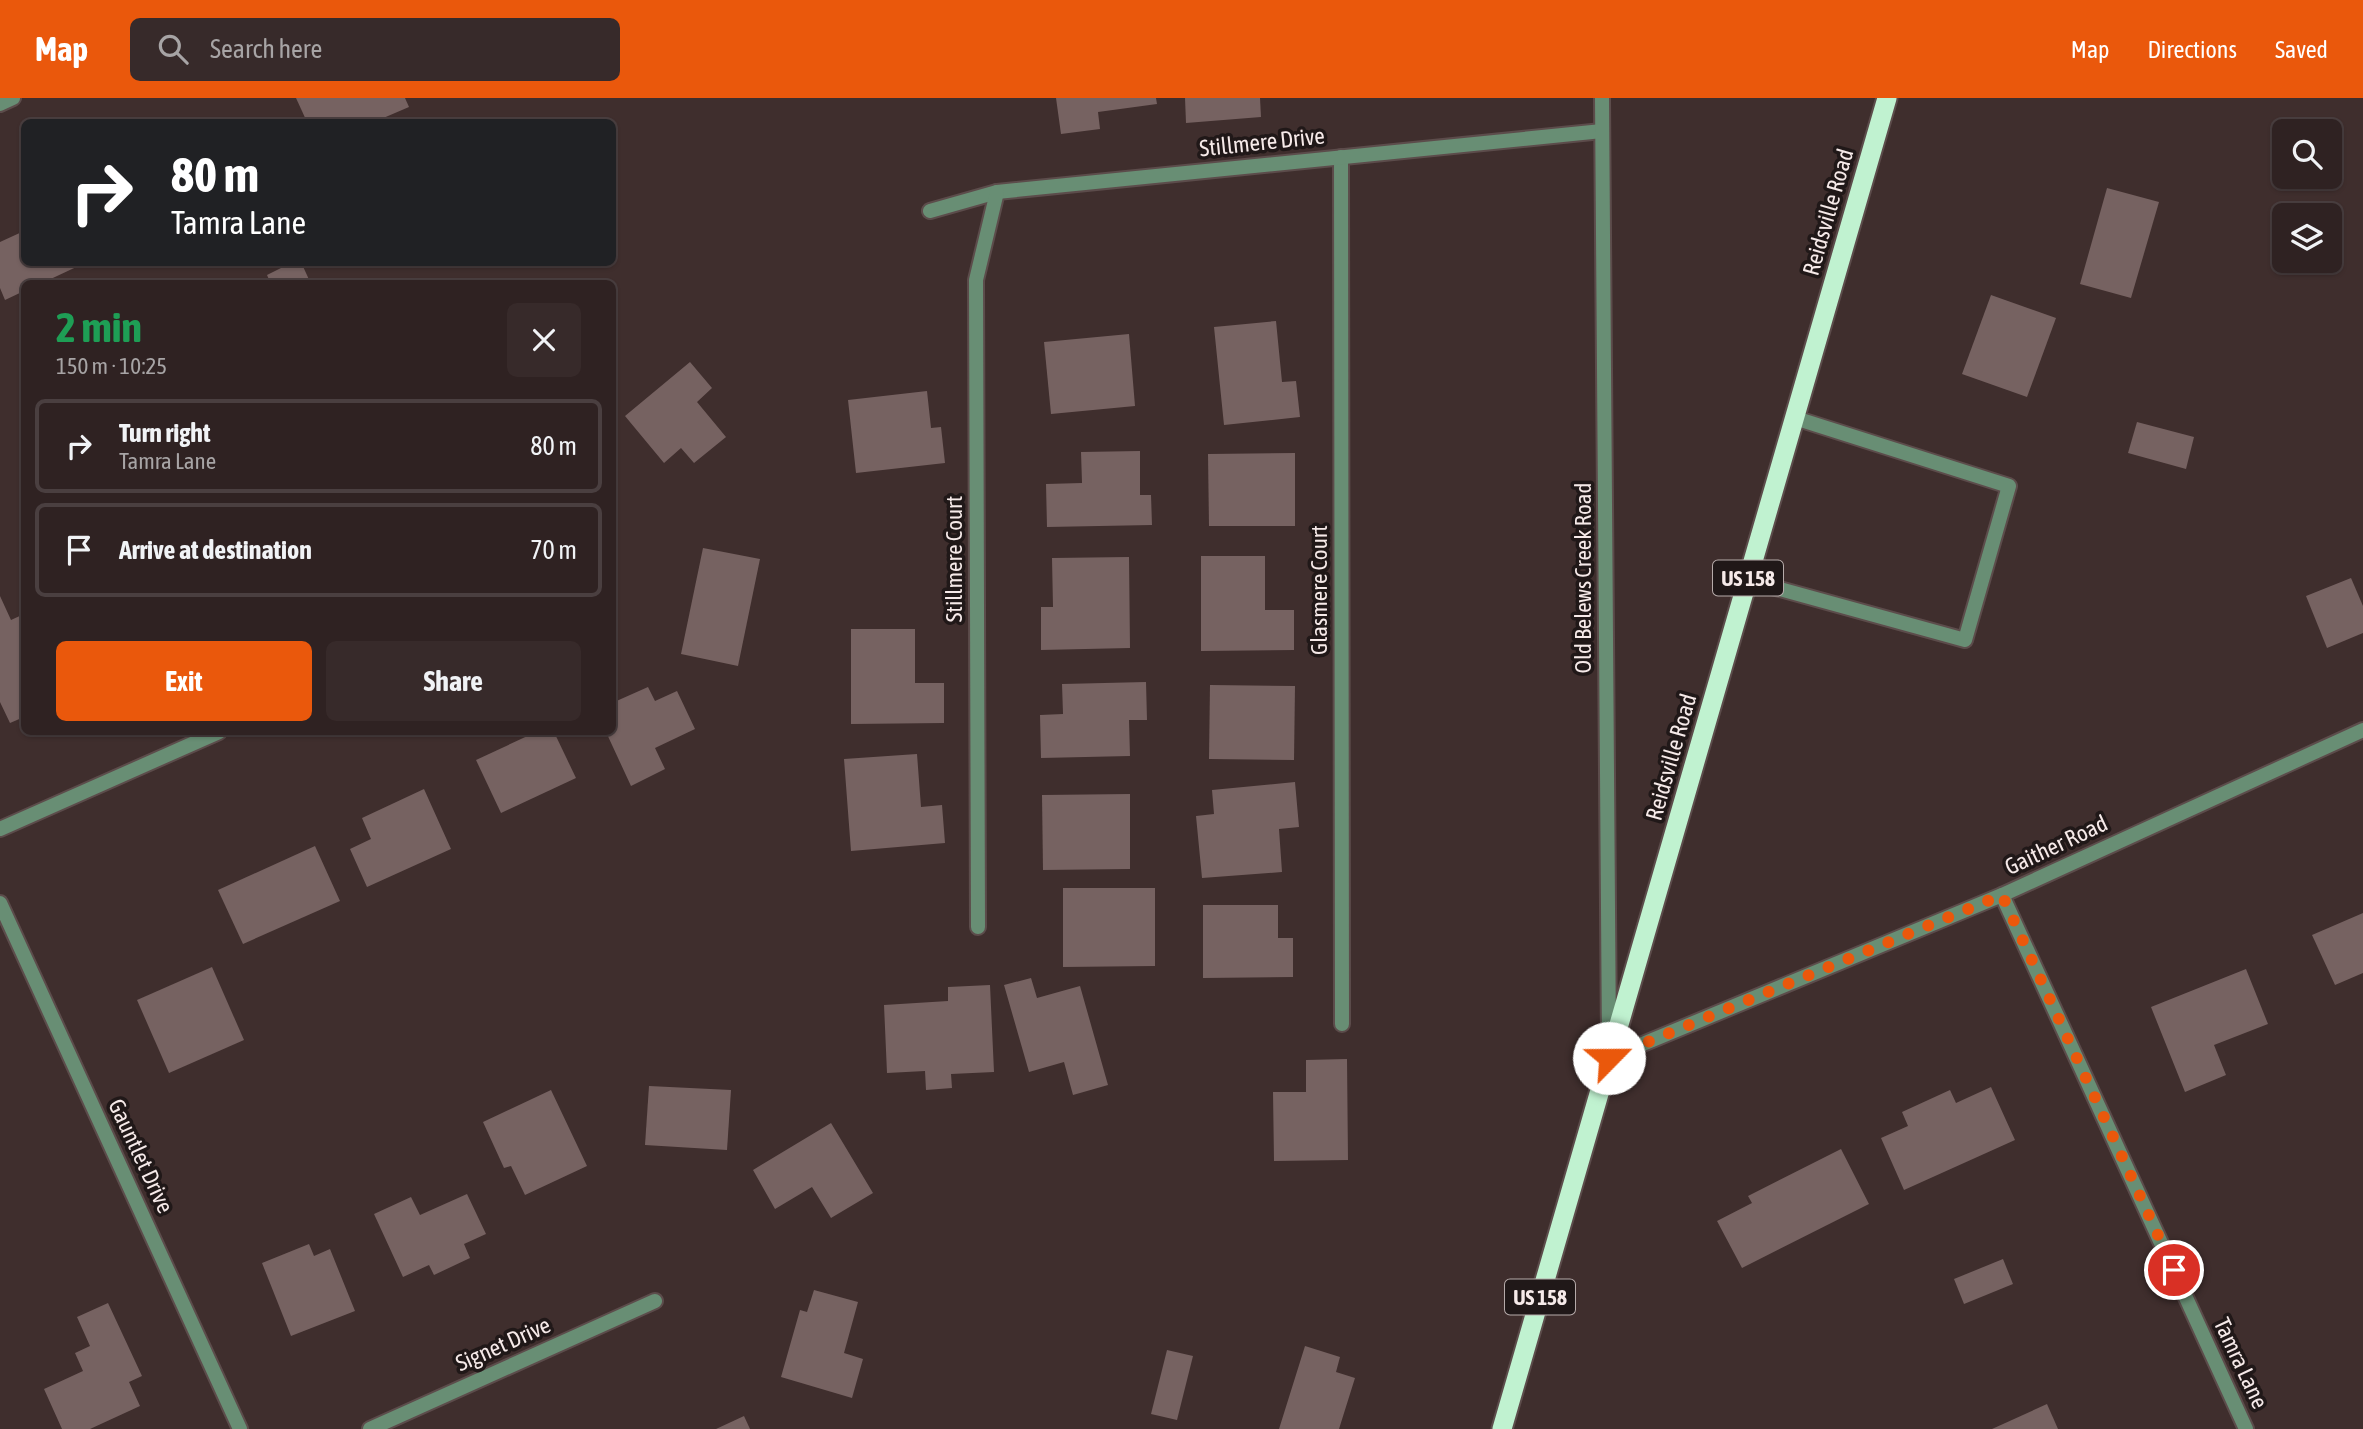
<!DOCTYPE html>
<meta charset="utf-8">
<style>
:root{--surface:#2f2222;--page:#372a2a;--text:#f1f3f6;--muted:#a7a4a5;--line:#4a3f40;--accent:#ea580c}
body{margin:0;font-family:"Asap Condensed",sans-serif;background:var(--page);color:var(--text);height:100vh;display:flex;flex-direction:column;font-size:26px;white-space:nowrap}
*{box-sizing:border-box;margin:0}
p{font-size:23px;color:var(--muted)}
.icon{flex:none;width:38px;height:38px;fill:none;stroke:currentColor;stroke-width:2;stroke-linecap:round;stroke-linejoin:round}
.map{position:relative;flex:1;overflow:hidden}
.sheet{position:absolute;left:21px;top:182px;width:595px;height:455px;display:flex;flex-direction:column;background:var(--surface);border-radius:10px;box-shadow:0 2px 5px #0004,0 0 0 2px var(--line)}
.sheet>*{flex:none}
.banner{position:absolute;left:21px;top:21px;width:595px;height:147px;border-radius:10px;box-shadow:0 2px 5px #0004,0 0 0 2px var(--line);background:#202124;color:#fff;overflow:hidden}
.buttons{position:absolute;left:2272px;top:21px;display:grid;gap:14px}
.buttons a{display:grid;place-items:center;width:70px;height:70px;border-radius:10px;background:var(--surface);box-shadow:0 2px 5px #0004,0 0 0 2px var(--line);font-size:35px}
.pin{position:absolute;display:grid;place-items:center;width:60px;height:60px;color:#fff;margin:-30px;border:4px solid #fff;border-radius:50%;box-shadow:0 2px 7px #0007}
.me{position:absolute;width:77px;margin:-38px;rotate:67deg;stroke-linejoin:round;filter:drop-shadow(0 0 5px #0008)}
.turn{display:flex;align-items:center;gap:24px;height:147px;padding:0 35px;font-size:32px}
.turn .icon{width:91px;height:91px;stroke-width:2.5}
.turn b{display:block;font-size:49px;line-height:60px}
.round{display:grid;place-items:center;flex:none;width:74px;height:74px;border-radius:10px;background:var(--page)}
.overview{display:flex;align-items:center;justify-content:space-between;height:119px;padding:0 35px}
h1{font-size:42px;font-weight:700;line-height:52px;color:#1e9e55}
.primary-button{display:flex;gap:14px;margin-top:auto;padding:14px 35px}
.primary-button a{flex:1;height:80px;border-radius:10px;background:var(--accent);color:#fff;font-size:28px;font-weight:700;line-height:80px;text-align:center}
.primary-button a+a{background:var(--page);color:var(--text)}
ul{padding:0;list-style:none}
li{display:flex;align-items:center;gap:21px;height:94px;margin:0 14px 10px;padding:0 21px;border:4px solid var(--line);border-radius:10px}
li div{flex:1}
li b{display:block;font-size:26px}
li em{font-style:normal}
header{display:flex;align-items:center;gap:42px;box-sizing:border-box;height:98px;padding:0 35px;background:var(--accent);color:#fff}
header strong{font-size:33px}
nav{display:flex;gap:38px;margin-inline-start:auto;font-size:24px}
.search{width:490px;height:63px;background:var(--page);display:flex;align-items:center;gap:18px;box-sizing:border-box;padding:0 24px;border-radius:10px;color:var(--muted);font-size:26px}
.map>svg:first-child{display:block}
.building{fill:#766261}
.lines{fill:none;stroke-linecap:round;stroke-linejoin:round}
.service-casing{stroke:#5c4c4b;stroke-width:18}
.minor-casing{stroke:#5c4c4b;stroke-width:18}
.tertiary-casing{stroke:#5c4c4b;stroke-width:18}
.trunk-casing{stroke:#5c4c4b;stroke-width:23}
.service{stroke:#688e74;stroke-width:14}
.minor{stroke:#688e74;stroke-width:14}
.tertiary{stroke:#688e74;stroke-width:14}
.trunk{stroke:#c0f2d0;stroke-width:19}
.route{stroke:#ea580c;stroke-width:12;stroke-dasharray:0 21.6}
.labels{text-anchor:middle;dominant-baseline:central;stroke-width:7;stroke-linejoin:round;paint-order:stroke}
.shield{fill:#201818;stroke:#b6abaa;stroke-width:2}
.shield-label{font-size:21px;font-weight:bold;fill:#f6eae9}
.street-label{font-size:23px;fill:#f6eae9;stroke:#201818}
</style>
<header>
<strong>Map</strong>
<div class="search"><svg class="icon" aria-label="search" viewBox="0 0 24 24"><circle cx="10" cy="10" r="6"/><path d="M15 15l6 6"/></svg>Search here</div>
<nav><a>Map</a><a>Directions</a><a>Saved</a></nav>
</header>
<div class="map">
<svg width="2363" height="1331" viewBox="0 0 2363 1331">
<rect width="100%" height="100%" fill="#3f2e2d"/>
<!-- building -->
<g class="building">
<polygon points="296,0 405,0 409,9 374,24 307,24"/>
<polygon points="1056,0 1156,0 1157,6 1098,14 1100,31 1061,36"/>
<polygon points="1185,0 1260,0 1261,19 1186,25"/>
<polygon points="2107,90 2159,104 2131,200 2080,186"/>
<polygon points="24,133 24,164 87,164 40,186 24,186 24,193 5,202 0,190 0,144"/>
<polygon points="293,164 301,164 311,186 271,186 267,177"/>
<polygon points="1991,197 2056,220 2027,299 1962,276"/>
<polygon points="1276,223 1282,284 1296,283 1300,319 1224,327 1214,229"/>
<polygon points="1129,236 1135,308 1051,316 1044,244"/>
<polygon points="690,264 712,290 697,304 726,339 694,365 681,350 664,365 625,318"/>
<polygon points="927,293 931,330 941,329 945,365 856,375 848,302"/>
<polygon points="2137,324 2194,339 2186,371 2128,355"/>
<polygon points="1140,353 1140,397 1151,397 1152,427 1047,429 1046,386 1082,385 1081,354"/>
<polygon points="1295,355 1295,428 1209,428 1208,356"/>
<polygon points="703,450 760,461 738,568 681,556"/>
<polygon points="1201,458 1265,458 1265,512 1294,512 1294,552 1201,553"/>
<polygon points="1129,459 1130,550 1041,552 1041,509 1053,509 1052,460"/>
<polygon points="2351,480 2363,508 2363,535 2327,550 2306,498"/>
<polygon points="0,498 11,522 24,516 24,619 10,625 0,604"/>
<polygon points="851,531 915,531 915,585 944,585 944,625 851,626"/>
<polygon points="1146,584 1147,622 1129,622 1130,658 1041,660 1040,617 1063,616 1062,586"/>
<polygon points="1210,587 1295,588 1294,662 1209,661"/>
<polygon points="648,589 655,603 677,593 695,631 655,650 665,671 631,688 606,634 612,634 612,605"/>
<polygon points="536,634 554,634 576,680 501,715 476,662"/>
<polygon points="917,656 921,709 942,707 945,745 851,753 844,661"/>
<polygon points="1295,684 1299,729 1279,731 1282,774 1202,780 1196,718 1214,716 1212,692"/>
<polygon points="424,691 451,751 367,789 350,751 371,741 362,720"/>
<polygon points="1130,696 1130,771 1043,772 1042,697"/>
<polygon points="315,748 340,803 243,846 218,792"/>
<polygon points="1063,790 1155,790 1155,868 1063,869"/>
<polygon points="1203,807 1278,807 1278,840 1293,840 1293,879 1203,880"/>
<polygon points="2363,815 2363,875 2335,887 2312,837"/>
<polygon points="212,869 244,942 169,975 137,902"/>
<polygon points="2246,871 2268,926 2214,947 2226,977 2185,994 2151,909"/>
<polygon points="1031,880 1037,900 1080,888 1108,987 1073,997 1064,964 1029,974 1004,887"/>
<polygon points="990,887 994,974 951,976 952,990 926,992 925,973 887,975 884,907 948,903 948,889"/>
<polygon points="1347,961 1348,1062 1274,1063 1273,994 1306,994 1306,962"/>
<polygon points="649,988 731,992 727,1052 645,1047"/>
<polygon points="1991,989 2015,1042 1904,1092 1881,1040 1908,1028 1902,1014 1950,992 1956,1005"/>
<polygon points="551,992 587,1068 525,1097 511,1068 504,1070 483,1024"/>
<polygon points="831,1025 873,1095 831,1120 812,1089 775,1111 753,1072"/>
<polygon points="1841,1051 1869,1106 1742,1170 1717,1123 1752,1105 1748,1098"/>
<polygon points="467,1096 486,1136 464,1146 470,1160 434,1177 429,1167 403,1179 374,1116 411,1099 420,1117"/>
<polygon points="309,1146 314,1158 330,1151 355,1213 291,1238 262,1165"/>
<polygon points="2003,1161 2013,1186 1964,1206 1954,1181"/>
<polygon points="814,1192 858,1204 844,1255 863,1261 852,1300 781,1279 800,1212 807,1214"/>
<polygon points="108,1205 142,1278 129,1284 140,1308 90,1331 62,1331 44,1291 83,1273 75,1255 90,1248 77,1219"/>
<polygon points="1305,1248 1340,1259 1336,1274 1355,1280 1339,1331 1279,1331"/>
<polygon points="1167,1252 1193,1258 1177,1322 1151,1316"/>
<polygon points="2047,1306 2058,1331 1992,1331"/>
<polygon points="744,1318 750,1331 716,1331"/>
</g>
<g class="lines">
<defs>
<polyline id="service" points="1747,482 1965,542 2009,388 1795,320"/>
<g id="minor">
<polyline points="0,6 13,0"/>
<polyline points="1341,59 1342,926"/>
<polyline points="930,113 997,94 1602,33"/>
<polyline points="0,731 219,634"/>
<polyline points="2002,797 2246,1331"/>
<polyline points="0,805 240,1331"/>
<polyline points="978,829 976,182 997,94"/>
<polyline points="1609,960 2002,797 2363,632"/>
<polyline points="370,1331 655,1203"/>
</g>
<polyline id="tertiary" points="1602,0 1609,945"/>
<polyline id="trunk" points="1502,1331 1887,0"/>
</defs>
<!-- service casing -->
<use href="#service" class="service-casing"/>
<!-- minor casing -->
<use href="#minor" class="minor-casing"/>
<!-- tertiary casing -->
<use href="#tertiary" class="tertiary-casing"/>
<!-- trunk casing -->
<use href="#trunk" class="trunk-casing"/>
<!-- service -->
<use href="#service" class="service"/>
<!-- minor -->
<use href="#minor" class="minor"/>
<!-- tertiary -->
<use href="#tertiary" class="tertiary"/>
<!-- trunk -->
<use href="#trunk" class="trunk"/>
</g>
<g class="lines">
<!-- route -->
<polyline class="route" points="1609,960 2002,797 2174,1172"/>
</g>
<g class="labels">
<!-- shield labels -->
<g class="shield">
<rect x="1713" y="462.5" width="70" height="35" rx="5"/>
<rect x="1505" y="1181.5" width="70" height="35" rx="5"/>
</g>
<g class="shield-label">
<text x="1748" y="480">US 158</text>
<text x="1540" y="1199">US 158</text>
</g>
<!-- street labels -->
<g class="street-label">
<text transform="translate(1262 44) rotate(-6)">Stillmere Drive</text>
<text transform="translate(1828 114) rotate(-74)">Reidsville Road</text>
<text transform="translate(954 461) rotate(-90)">Stillmere Court</text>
<text transform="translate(1583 480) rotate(-90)">Old Belews Creek Road</text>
<text transform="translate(1319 492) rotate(-90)">Glasmere Court</text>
<text transform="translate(1671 659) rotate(-74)">Reidsville Road</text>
<text transform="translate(2056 747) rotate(-25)">Gaither Road</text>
<text transform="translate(141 1058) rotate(65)">Gauntlet Drive</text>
<text transform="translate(503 1246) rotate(-24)">Signet Drive</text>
<text transform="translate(2241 1265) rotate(65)">Tamra Lane</text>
</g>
</g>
</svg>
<div class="buttons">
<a><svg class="icon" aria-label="search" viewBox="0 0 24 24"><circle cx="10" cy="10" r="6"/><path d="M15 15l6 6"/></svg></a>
<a><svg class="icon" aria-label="layers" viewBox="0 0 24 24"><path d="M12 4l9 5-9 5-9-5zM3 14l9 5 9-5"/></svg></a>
</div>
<div class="pin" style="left:2174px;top:1172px;background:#d93025"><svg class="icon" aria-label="arrive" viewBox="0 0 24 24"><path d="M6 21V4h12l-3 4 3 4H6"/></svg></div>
<svg class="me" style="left:1609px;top:960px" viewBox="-20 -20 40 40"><circle r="19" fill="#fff"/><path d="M0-13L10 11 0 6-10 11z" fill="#ea580c"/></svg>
<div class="banner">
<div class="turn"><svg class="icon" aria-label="right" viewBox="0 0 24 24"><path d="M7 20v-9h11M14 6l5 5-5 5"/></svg><div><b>80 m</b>Tamra Lane</div></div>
</div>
<section class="sheet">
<div class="overview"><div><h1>2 min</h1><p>150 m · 10:25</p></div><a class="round"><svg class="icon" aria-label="close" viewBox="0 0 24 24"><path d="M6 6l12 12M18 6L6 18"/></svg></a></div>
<ul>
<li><svg class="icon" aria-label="right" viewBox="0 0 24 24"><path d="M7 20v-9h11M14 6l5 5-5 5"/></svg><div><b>Turn right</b><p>Tamra Lane</p></div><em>80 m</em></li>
<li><svg class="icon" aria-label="arrive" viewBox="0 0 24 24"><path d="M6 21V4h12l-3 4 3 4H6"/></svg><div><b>Arrive at destination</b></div><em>70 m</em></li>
</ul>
<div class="primary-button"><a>Exit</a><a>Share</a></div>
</section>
</div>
